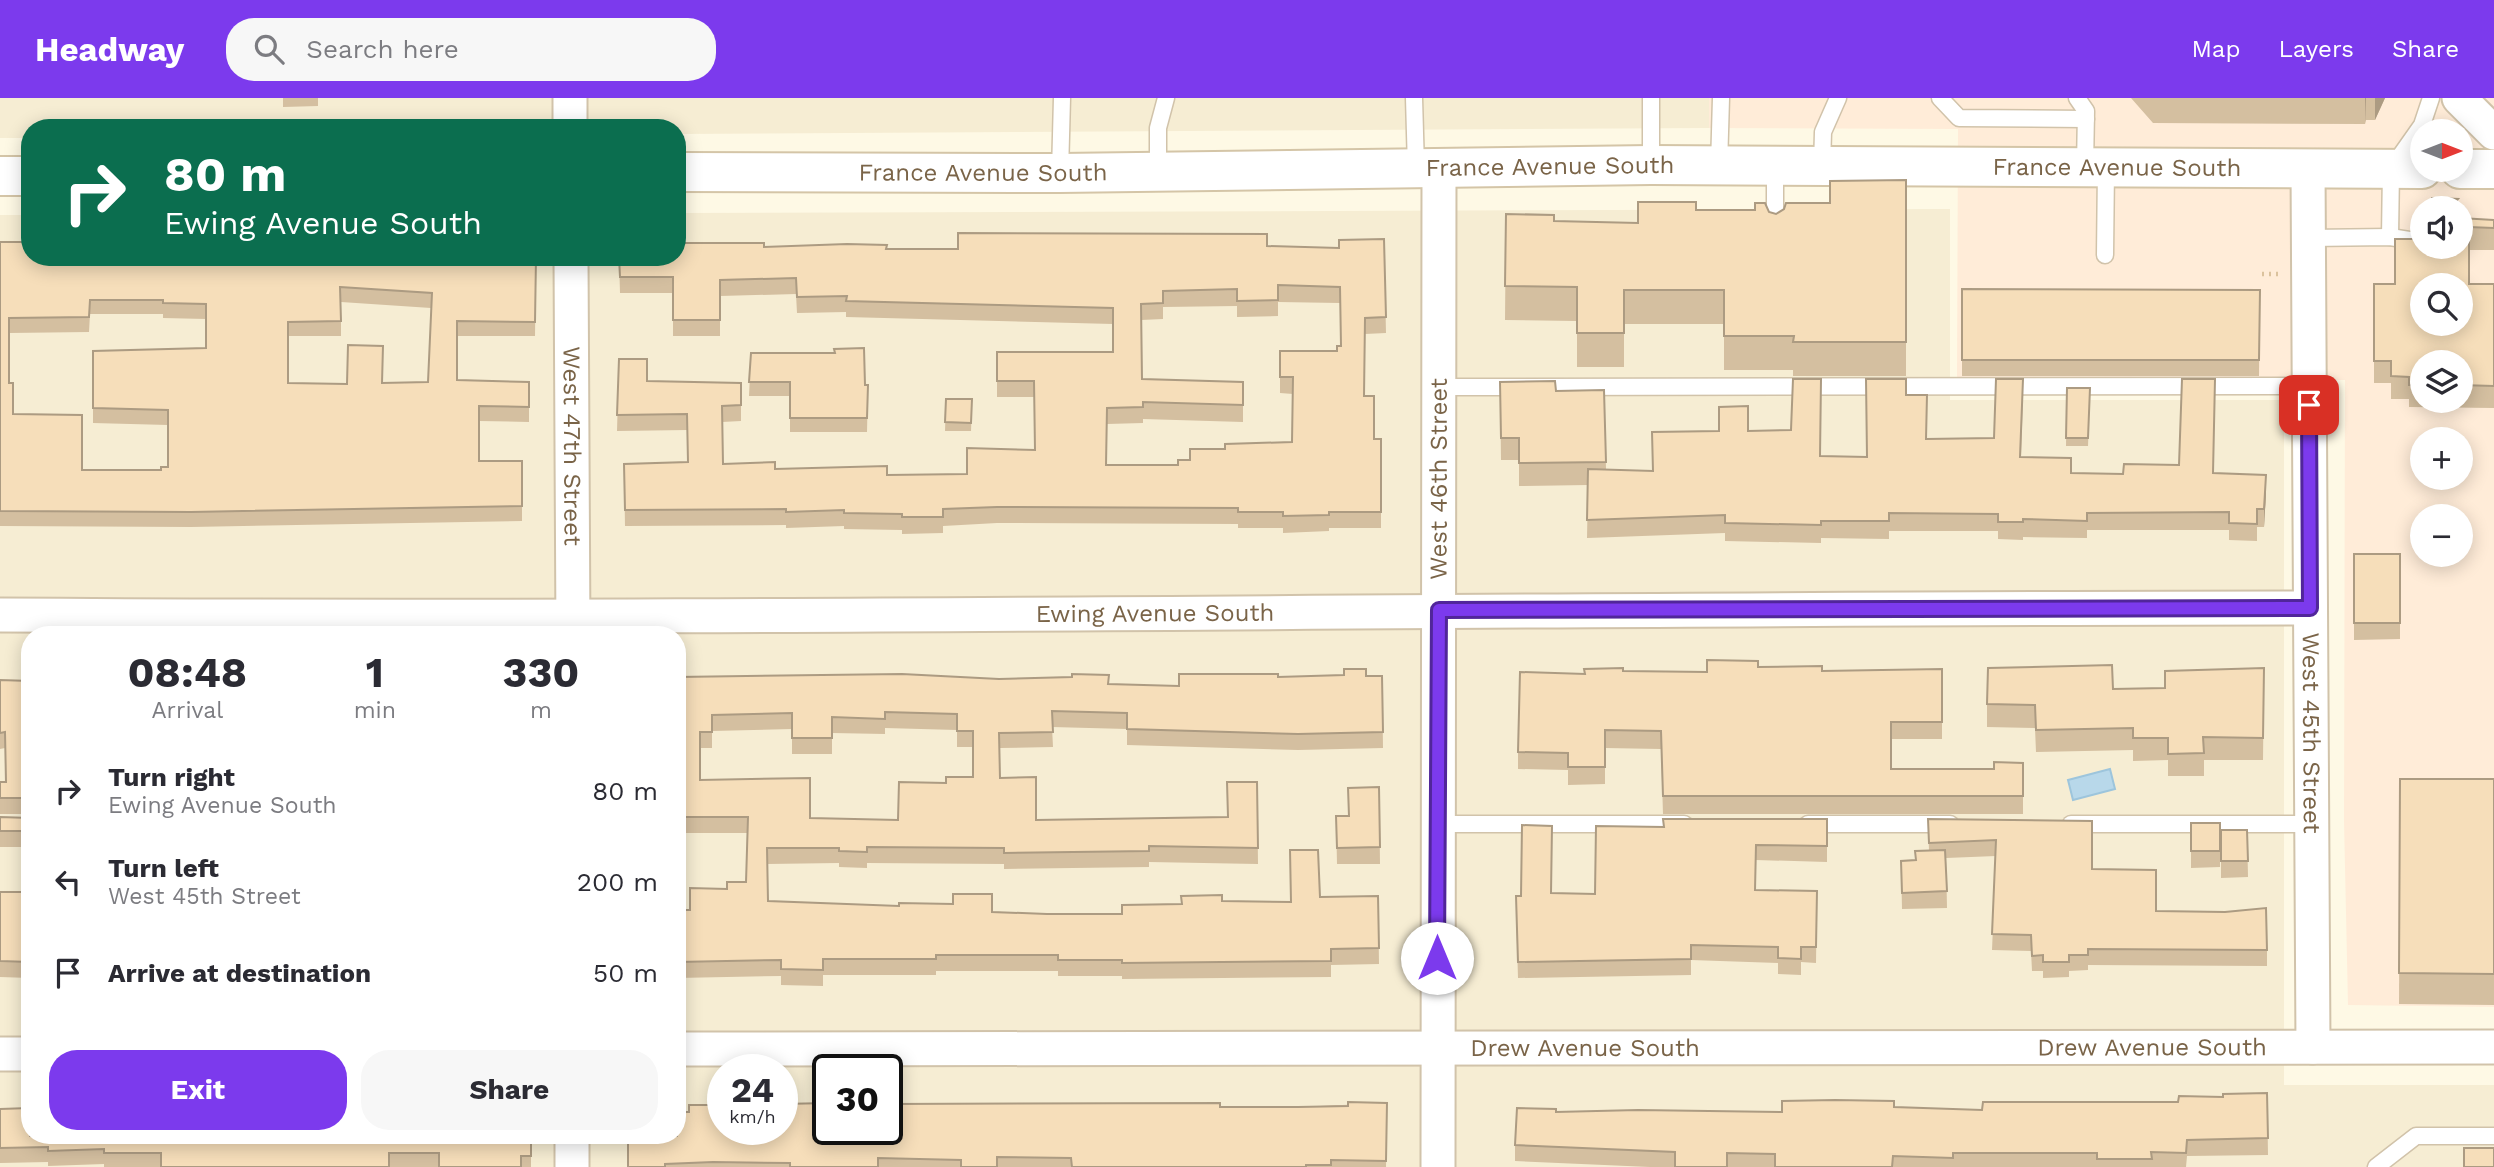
<!DOCTYPE html>
<meta charset="utf-8">
<style>
:root{--surface:#fff;--page:#f7f7f7;--text:#2b2b33;--muted:#7c7c81;--accent:#7c3aed}
body{margin:0;font-family:"Work Sans",sans-serif;background:var(--page);color:var(--text);height:100vh;display:flex;flex-direction:column;font-size:26px;white-space:nowrap}
*{box-sizing:border-box;margin:0}
p{font-size:23px;color:var(--muted)}
.icon{flex:none;width:38px;height:38px;fill:none;stroke:currentColor;stroke-width:2;stroke-linecap:round;stroke-linejoin:round}
.map{position:relative;flex:1;overflow:hidden}
.drawer{position:absolute;left:21px;top:528px;width:665px;height:518px;display:flex;flex-direction:column;background:var(--surface);border-radius:28px;box-shadow:0 4px 18px #0003}
.drawer>*{flex:none}
.hud{position:absolute;left:21px;top:21px;width:665px;height:147px;border-radius:28px;box-shadow:0 4px 18px #0003;background:#0b6e4f;color:#fff;overflow:hidden}
.needle{width:46px;rotate:90deg}
.tools{position:absolute;left:2410px;top:21px;display:grid;gap:14px}
.tools a{display:grid;place-items:center;width:63px;height:63px;border-radius:50%;background:var(--surface);box-shadow:0 4px 18px #0003;font-size:35px}
.speed{position:absolute;left:707px;top:956px;display:flex;gap:14px;font-size:35px;font-weight:700;text-align:center}
.speed>*{display:grid;place-content:center;width:91px;height:91px;border-radius:50%;background:var(--surface);box-shadow:0 4px 18px #0003;line-height:1}
.speed small{font-size:18px;font-weight:400}
.speed .limit{border:4px solid #111;border-radius:10px;background:#fff;color:#111}
.pin{position:absolute;display:grid;place-items:center;width:60px;height:60px;color:#fff;margin:-30px;border-radius:14px;box-shadow:0 4px 10px #0006}
.me{position:absolute;width:77px;margin:-38px;rotate:0deg;stroke-linejoin:round;filter:drop-shadow(0 0 5px #0008)}
.turn{display:flex;align-items:center;gap:24px;height:147px;padding:0 28px;font-size:32px}
.turn .icon{width:91px;height:91px;stroke-width:2.5}
.turn b{display:block;font-size:49px;line-height:60px}
.eta{display:flex;justify-content:space-evenly;align-items:center;height:119px;text-align:center}
.eta b{font-size:42px;font-weight:700;line-height:49px}
.cta{display:flex;gap:14px;margin-top:auto;padding:14px 28px}
.cta a{flex:1;height:80px;border-radius:28px;background:var(--accent);color:#fff;font-size:28px;font-weight:700;line-height:80px;text-align:center}
.cta a+a{background:var(--page);color:var(--text)}
ul{padding:0;list-style:none}
li{display:flex;align-items:center;gap:21px;height:91px;padding:0 28px}
li div{flex:1}
li b{display:block;font-size:26px}
li em{font-style:normal}
header{display:flex;align-items:center;gap:42px;box-sizing:border-box;height:98px;padding:0 35px;background:var(--accent);color:#fff}
header strong{font-size:33px}
nav{display:flex;gap:38px;margin-inline-start:auto;font-size:24px}
.search{width:490px;height:63px;background:var(--page);display:flex;align-items:center;gap:18px;box-sizing:border-box;padding:0 24px;border-radius:28px;color:var(--muted);font-size:26px}
.map>svg:first-child{display:block}
.residential{fill:#f6edd3;fill-rule:evenodd}
.commercial{fill:#ffecd8;fill-rule:evenodd}
.water{fill:#b8d8ea;stroke:#9dc5dc;stroke-width:2}
.lines{fill:none;stroke-linecap:round;stroke-linejoin:round}
.lane-casing{stroke:#d1c3aa;stroke-width:19}
.street-casing{stroke:#d1c3aa;stroke-width:37}
.secondary-casing{stroke:#d4c5a7;stroke-width:42}
.path{stroke:#dbc29d;stroke-width:4.5;stroke-dasharray:2 5;stroke-linecap:butt}
.lane{stroke:#fff;stroke-width:16}
.street{stroke:#fff;stroke-width:33}
.secondary{stroke:#fff;stroke-width:38}
.wall{fill:#d4bfa0;fill-rule:evenodd}
.shaded-wall{fill:#ac9b82}
.building{fill:#f6deba;stroke:#ac9b82;stroke-width:2;fill-rule:evenodd}
.route-casing{stroke:#51269a;stroke-width:18}
.route{stroke:#7c3aed;stroke-width:12}
.labels{text-anchor:middle;dominant-baseline:central;stroke-width:6;stroke-linejoin:round;paint-order:stroke}
.street-label{font-size:24px;fill:#7a6448;stroke:#fffced}
</style>
<header>
<strong>Headway</strong>
<div class="search"><svg class="icon" aria-label="search" viewBox="0 0 24 24"><circle cx="10" cy="10" r="6"/><path d="M15 15l6 6"/></svg>Search here</div>
<nav><a>Map</a><a>Layers</a><a>Share</a></nav>
</header>
<div class="map">
<svg width="2494" height="1069" viewBox="0 0 2494 1069">
<rect width="100%" height="100%" fill="#fef9e5"/>
<!-- residential -->
<g class="residential">
<polygon points="0,0 1709,0 1709,30 677,36 677,30 30,30 30,40 0,40"/>
<path d="M1950 111V302H2284V987H2494V1069H0V117H30V159H677V115ZM30 537H677V1038H30ZM723 971H782V1031H723ZM828 971H887V1031H828Z"/>
</g>
<!-- commercial -->
<path class="commercial" d="M1709 0H2494V909L2348 907 2344 723 2345 282 1957 279 1958 31 1709 30ZM2422 33H2460V72H2422ZM2422 110H2460V149H2422ZM2422 187H2460V226H2422ZM2422 264H2460V303H2422ZM2422 341H2460V380H2422ZM2422 418H2460V457H2422Z"/>
<!-- water -->
<polygon class="water" points="2110,671 2115,691 2073,702 2068,682"/>
<g class="lines">
<defs>
<g id="lane">
<polyline points="1414,0 1416,70"/>
<polyline points="1651,0 1651,67"/>
<polyline points="1940,0 1959,20 2086,21"/>
<polyline points="2077,0 2086,13 2085,69"/>
<polyline points="1719,68 1721,0"/>
<polyline points="1822,68 1823,34 1838,0"/>
<polyline points="1158,73 1158,30 1166,0"/>
<polyline points="1060,75 1062,0"/>
<polyline points="1775,137 1775,70"/>
<polyline points="2390,139 2391,71 2422,27 2431,0"/>
<polyline points="2309,140 2390,139 2422,144"/>
<polyline points="2105,157 2106,70"/>
<polyline points="1439,289 2309,288"/>
<polyline points="1438,726 1684,726"/>
<polyline points="1808,726 1950,726"/>
<polyline points="2071,726 2312,726"/>
<polyline points="2376,1069 2416,1038 2494,1038"/>
</g>
<g id="street">
<polyline points="570,0 570,30"/>
<polyline points="2459,0 2494,35"/>
<path id="s1" d="M2308 70 2313 949"/>
<path id="s2" d="M571 159 573 537"/>
<path id="s3" d="M0 517C770 522 1540 510 2310 510"/>
<path id="s4" d="M677 951 2494 949"/>
<polyline points="0,956 30,956"/>
<polyline points="572,1038 572,1069"/>
<path id="s5" d="M1438 1069 1439 70"/>
</g>
<g id="secondary">
<polyline points="2460,71 2494,71"/>
<path id="s6" d="M677 74 1060 75 1651 67 2422 71"/>
<polyline points="0,78 30,78"/>
</g>
</defs>
<!-- lane casing -->
<use href="#lane" class="lane-casing"/>
<!-- street casing -->
<use href="#street" class="street-casing"/>
<!-- secondary casing -->
<use href="#secondary" class="secondary-casing"/>
<!-- path -->
<polyline class="path" points="2262,176 2279,176"/>
<!-- lane -->
<use href="#lane" class="lane"/>
<!-- street -->
<use href="#street" class="street"/>
<!-- secondary -->
<use href="#secondary" class="secondary"/>
</g>
<!-- wall -->
<g class="wall">
<polygon points="283,0 318,0 318,8 283,9"/>
<polygon points="2131,0 2385,0 2375,22 2366,22 2365,26 2153,25"/>
<polygon points="1906,82 1906,278 1793,278 1793,272 1724,272 1724,226 1624,226 1624,269 1577,269 1577,223 1505,222 1506,116 1554,123 1638,125 1696,112 1769,114 1776,116 1830,105"/>
<path d="M2460 120 2494 122V152H2469V186H2494V310L2409 309V301H2391V285H2374V186H2395L2422 149ZM2422 264H2460V303H2422Z"/>
<path d="M1384 141 1386 235 1365 236 1364 298 1374 341H1381V430H1329V433L1283 435V430H1238V426L997 425 943 428V435L902 436V432L844 431V428L786 430V427L625 428 624 366 688 364 687 332 617 333 619 261 647 283 741 285V323L722 324 723 366 775 371 887 377 967 376 1035 352 1034 299H997V254H1113V226L846 219V214L797 215 796 196 720 198V238H673V195H620L619 159 764 149 886 151 1267 148 1339 150ZM1278 204 1340 205 1341 248 1337 253H1280V295L1293 296 1292 344 1225 351 1190 362 1178 367H1106L1107 326 1143 325V321L1243 324V284L1142 281 1141 222 1163 221V209L1237 208V219L1278 218Z"/>
<path d="M0 144 30 159H536L535 238H457V282L529 284V324L479 323V363H522V423L191 429 0 428ZM341 204 431 210 428 284 347 286 288 285V238H341ZM90 216H163V220L206 221V250L93 253V325L168 327V369L161 372H82L13 316 9 285V235L89 234Z"/>
<polygon points="1962,191 2260,192 2259,278 1962,278"/>
<polygon points="751,255 868,287 867,334 790,334 790,298 749,298"/>
<polygon points="1500,284 1556,293 1604,292 1606,371 1653,373 1748,333 1820,358 1867,359 1906,297 1926,341 1994,340 2023,299 2021,359 2071,375 2213,375 2266,395 2264,429 2257,429 2257,443 2229,442 2229,432 2087,432 2087,440 2023,439 2023,442 1998,441 1998,433 1889,433 1889,441 1821,440 1821,445 1725,443 1725,435 1587,440 1588,387 1519,388 1519,362 1501,362"/>
<polygon points="2067,290 2090,290 2088,348 2066,348"/>
<polygon points="946,301 972,301 971,333 945,333"/>
<polygon points="2354,456 2400,456 2400,541 2354,542"/>
<polygon points="1758,569 1822,573 1942,571 1942,641 1891,641 1891,671 1994,671 2023,665 2023,716 1663,716 1661,651 1605,650 1605,686 1568,687 1568,672 1518,671 1518,654 1585,576 1623,573 1707,574"/>
<polygon points="2264,570 2263,662 2204,662 2204,678 2168,678 2168,662 2133,663 2133,652 2036,654 2035,630 1987,629 1987,606 2113,591 2165,590"/>
<path d="M1382 578 1383 650 1298 652 1127 647V631L1052 629 1053 649 1000 650V680L1036 722 1228 719 1257 684 1258 766 1149 764V769L1004 771V766L867 765V770L839 769V765L767 766 768 803 1047 816H1122L1182 806 1222 803 1291 804 1320 799 1378 798 1379 866 1331 867V879L1122 881V878H1058V873H936V877H823V888L781 887V878L677 880V812H690L727 791 746 784 747 735H677V579L1179 588 1278 579ZM885 630 957 632V649H973V679L946 685 898 722 810 720 700 682V650H712V633L792 631V656H832V635L885 636Z"/>
<polygon points="0,582 30,583 30,716 0,716 0,684 5,684 5,650 0,651"/>
<polygon points="2400,681 2494,681 2494,907 2399,906"/>
<polygon points="1379,689 1380,766 1337,766 1336,718 1349,718 1348,690"/>
<polygon points="0,719 30,720 30,749 0,749"/>
<polygon points="1827,721 1827,764 1756,762 1755,792 1817,793 1816,865 1801,864 1801,877 1778,876 1778,865 1691,862 1691,877 1518,880 1516,813 1521,798 1551,795 1595,796 1663,729"/>
<polygon points="1928,721 2092,771 2156,813 2267,852 2267,868 2088,867 2088,872 2069,873 2069,879 2043,880 2043,873 2032,873 2031,853 1992,852 1996,758 1946,760 1947,810 1902,811 1901,763 1915,762 1929,753"/>
<polygon points="2191,725 2220,725 2220,769 2191,770"/>
<polygon points="2221,732 2247,732 2248,779 2221,780"/>
<polygon points="0,794 30,794 30,880 0,879"/>
<polygon points="2267,995 2268,1057 2187,1058 2186,1069 1650,1069 1515,1063 1515,1047 1556,1014 1782,1014 1894,1009 1982,1012 2178,1004"/>
<polygon points="1387,1005 1386,1069 628,1069 1220,1009 1298,1009"/>
<polygon points="0,1011 30,1038 531,1038 531,1069 104,1069 104,1066 48,1068 48,1064 0,1065"/>
</g>
<!-- shaded-wall -->
<g class="shaded-wall">
<polygon points="2365,0 2366,0 2365,26"/>
<polygon points="2375,0 2385,0 2375,22"/>
<polygon points="2458,101 2458,110 2450,110"/>
<polygon points="2266,377 2266,395 2264,429 2264,411"/>
</g>
<!-- building -->
<g class="building">
<polygon points="1906,82 1906,244 1793,244 1794,238 1724,238 1724,192 1624,192 1624,235 1577,235 1577,189 1505,188 1506,116 1554,117 1554,123 1638,125 1638,104 1696,104 1696,112 1755,112 1755,105 1765,105 1769,114 1776,116 1784,111 1786,105 1830,105 1830,83"/>
<polygon points="2432,100 2458,101 2450,110 2432,110"/>
<path d="M2460 120 2494 122V130L2469 129V186H2494V288L2460 287V264H2422V287H2409V279L2391 278V263H2374V186H2395V141H2422V149H2460ZM2422 187H2460V226H2422Z"/>
<path d="M958 135 1267 136V148L1339 150V142L1384 141 1386 219 1365 220 1364 298H1374V341H1381V414H1329V417L1283 418V414H1238V410L997 409 943 411V419H902V416L844 415V412L786 414V411L625 412 624 366 688 364 687 316 617 317 619 261H647V283L741 285V307L722 308 723 366 775 364V371L887 368V377L967 376V350L1035 352 1034 283H997V254H1113V210L846 203 847 198 797 199 796 180 720 182V222H673V179H620L619 159H677V145H764V149L847 146 887 147 886 151H958ZM1278 187 1340 189 1341 248H1337V253H1280V279H1293L1292 344 1225 346V351H1190V362H1178V367H1106L1107 310 1143 309V304L1243 307V284L1142 281 1141 206 1163 205V193L1237 191V203L1278 202Z"/>
<path d="M0 144H30V159H536L535 224 457 223V282L529 284V309L479 308V363H522V408L191 414 0 413ZM340 189 432 195 428 284 382 285 383 248 348 247 347 286 288 285V224L341 223ZM90 202H163V205L206 206V250L93 253V310L168 312V369H161V372H82V317L13 316V285H9V220L89 219Z"/>
<polygon points="1962,191 2260,192 2259,262 1962,262"/>
<polygon points="864,250 865,287 868,287 867,320 790,320 790,284 749,284 751,255 835,255 834,251"/>
<polygon points="1793,281 1821,281 1820,358 1867,359 1866,281 1906,281 1906,297 1927,297 1926,341 1994,340 1996,281 2023,281 2020,359 2071,360 2071,375 2123,376 2124,366 2179,367 2182,281 2215,281 2213,375 2266,377 2264,411 2257,411 2257,426 2229,425 2229,414 2087,415 2087,423 2023,421 2023,424 1998,424 1998,416 1889,415 1889,423 1821,423 1821,427 1725,425 1725,417 1587,422 1588,371 1653,373 1652,334 1719,333 1719,309 1748,308 1748,333 1791,332"/>
<polygon points="1555,283 1556,293 1604,292 1606,364 1519,365 1519,340 1501,340 1500,284"/>
<polygon points="2067,290 2090,290 2088,340 2066,340"/>
<polygon points="946,301 972,301 971,325 945,324"/>
<rect x="2354" y="456" width="46" height="69"/>
<polygon points="1707,562 1758,563 1758,569 1822,568 1822,573 1942,571 1942,624 1891,624 1891,671 1994,671 1994,664 2023,665 2023,698 1663,698 1661,633 1605,632 1605,669 1568,669 1568,655 1518,654 1520,574 1585,576 1584,571 1623,570 1623,573 1707,574"/>
<polygon points="2112,567 2113,591 2165,590 2165,573 2264,570 2263,640 2203,639 2204,655 2168,656 2168,640 2133,640 2133,630 2036,632 2035,607 1987,606 1988,570"/>
<path d="M1344 571H1366V578H1382L1383 634 1298 636 1127 631V615L1052 613 1053 634 999 635 1000 680 1036 679V722L1228 719 1227 684H1257L1258 750 1149 748V753L1004 755V750L867 749V754L839 753V750H767L768 803 899 808V805L953 806V796H992V814L1047 816H1122V807L1182 806 1181 798 1222 797V803L1291 804 1290 752H1318L1320 799 1378 798 1379 850 1331 851V863L1122 865V862H1058V857H936V861H823V872L781 871V862L677 864V812H690V790L727 791V784H746L748 719H677V579L902 576 999 581 1072 579V576L1109 577 1108 586 1179 588V576H1278V579L1344 577ZM885 614 957 616V633H973V679H946V685L899 684 898 722 810 720V680L700 682V634H712V617L792 615V640H832V619L885 621Z"/>
<polygon points="0,582 30,583 30,700 0,700 0,684 6,684 5,634 0,635"/>
<polygon points="2400,681 2494,681 2494,876 2399,875"/>
<polygon points="1379,689 1380,749 1337,750 1336,718 1349,718 1348,690"/>
<polygon points="0,719 30,720 30,733 0,733"/>
<polygon points="1663,721 1827,721 1827,748 1756,747 1755,792 1817,793 1816,849 1801,849 1801,861 1778,860 1778,849 1691,847 1691,861 1518,864 1516,798 1521,798 1522,727 1552,728 1551,795 1595,796 1596,728 1664,729"/>
<polygon points="1928,721 2092,723 2092,771 2156,772 2156,813 2225,814 2266,810 2267,852 2088,851 2088,857 2069,857 2069,864 2043,864 2043,857 2032,858 2031,837 1992,836 1996,742 1929,745"/>
<rect x="2191" y="725" width="29" height="28"/>
<polygon points="2221,732 2247,732 2248,763 2221,763"/>
<polygon points="1945,752 1947,793 1902,795 1901,763 1916,762 1915,753"/>
<polygon points="0,794 30,794 30,864 0,863"/>
<polygon points="2267,995 2268,1040 2187,1042 2186,1055 2151,1054 2152,1061 2097,1061 2097,1055 1953,1055 1953,1060 1893,1058 1892,1069 1775,1069 1775,1056 1727,1055 1727,1069 1675,1069 1675,1054 1515,1047 1517,1010 1556,1011 1556,1014 1638,1012 1782,1014 1782,1003 1835,1002 1894,1003 1894,1009 1982,1012 1983,1004 2178,1004 2179,998 2223,999 2223,996"/>
<polygon points="1348,1004 1387,1005 1386,1063 1331,1062 1331,1067 1306,1067 1306,1069 1072,1069 1071,1060 997,1059 997,1069 961,1069 961,1062 878,1060 878,1069 790,1069 790,1065 713,1064 665,1066 665,1069 628,1069 628,1038 677,1038 677,1014 689,1014 689,1007 723,1007 723,1031 782,1031 782,1006 828,1005 828,1031 887,1031 887,1006 1220,1005 1220,1009 1298,1009 1348,1008"/>
<polygon points="29,1010 30,1038 531,1038 531,1058 521,1058 521,1069 439,1069 439,1055 389,1055 389,1069 161,1069 161,1055 104,1055 104,1051 48,1053 48,1049 0,1050 0,1011"/>
<rect x="2464" y="1050" width="30" height="19"/>
</g>
<g class="lines">
<defs>
<polyline id="route" points="1437,860 1439,512 2310,510 2309,307"/>
</defs>
<!-- route casing -->
<use href="#route" class="route-casing"/>
<!-- route -->
<use href="#route" class="route"/>
</g>
<g class="labels">
<!-- street labels -->
<g class="street-label">
<text stroke="none"><textPath href="#s6" startOffset="873">France Avenue South</textPath></text>
<text stroke="none"><textPath href="#s6" startOffset="1440">France Avenue South</textPath></text>
<text stroke="none"><textPath href="#s6" startOffset="306">France Avenue South</textPath></text>
<text stroke="none"><textPath href="#s2" startOffset="189">West 47th Street</textPath></text>
<text stroke="none"><textPath href="#s5" startOffset="688">West 46th Street</textPath></text>
<text stroke="none"><textPath href="#s3" startOffset="1155">Ewing Avenue South</textPath></text>
<text stroke="none"><textPath href="#s1" startOffset="565">West 45th Street</textPath></text>
<text stroke="none"><textPath href="#s4" startOffset="1475">Drew Avenue South</textPath></text>
<text stroke="none"><textPath href="#s4" startOffset="908">Drew Avenue South</textPath></text>
</g>
</g>
</svg>
<div class="tools">
<a><svg class="needle" viewBox="-14 -14 28 28"><path d="M0-13l5 13h-10z" fill="#e53935"/><path d="M0 13l5-13h-10z" fill="#7c7c81"/></svg></a>
<a><svg class="icon" aria-label="sound" viewBox="0 0 24 24"><path d="M4 9h4l5-4v14l-5-4H4zM17 9q2 3 0 6"/></svg></a>
<a><svg class="icon" aria-label="search" viewBox="0 0 24 24"><circle cx="10" cy="10" r="6"/><path d="M15 15l6 6"/></svg></a>
<a><svg class="icon" aria-label="layers" viewBox="0 0 24 24"><path d="M12 4l9 5-9 5-9-5zM3 14l9 5 9-5"/></svg></a>
<a>+</a>
<a>−</a>
</div>
<div class="speed"><div>24<small>km/h</small></div><div class="limit">30</div></div>
<div class="pin" style="left:2309px;top:307px;background:#d93025"><svg class="icon" aria-label="arrive" viewBox="0 0 24 24"><path d="M6 21V4h12l-3 4 3 4H6"/></svg></div>
<svg class="me" style="left:1437px;top:860px" viewBox="-20 -20 40 40"><circle r="19" fill="#fff"/><path d="M0-13L10 11 0 6-10 11z" fill="#7c3aed"/></svg>
<div class="hud">
<div class="turn"><svg class="icon" aria-label="right" viewBox="0 0 24 24"><path d="M7 20v-9h11M14 6l5 5-5 5"/></svg><div><b>80 m</b>Ewing Avenue South</div></div>
</div>
<section class="drawer">
<div class="eta">
<div><b>08:48</b><p>Arrival</p></div>
<div><b>1</b><p>min</p></div>
<div><b>330</b><p>m</p></div>
</div>
<ul>
<li><svg class="icon" aria-label="right" viewBox="0 0 24 24"><path d="M7 20v-9h11M14 6l5 5-5 5"/></svg><div><b>Turn right</b><p>Ewing Avenue South</p></div><em>80 m</em></li>
<li><svg class="icon" aria-label="left" viewBox="0 0 24 24"><path d="M17 20v-9H6M10 6l-5 5 5 5"/></svg><div><b>Turn left</b><p>West 45th Street</p></div><em>200 m</em></li>
<li><svg class="icon" aria-label="arrive" viewBox="0 0 24 24"><path d="M6 21V4h12l-3 4 3 4H6"/></svg><div><b>Arrive at destination</b></div><em>50 m</em></li>
</ul>
<div class="cta"><a>Exit</a><a>Share</a></div>
</section>
</div>
